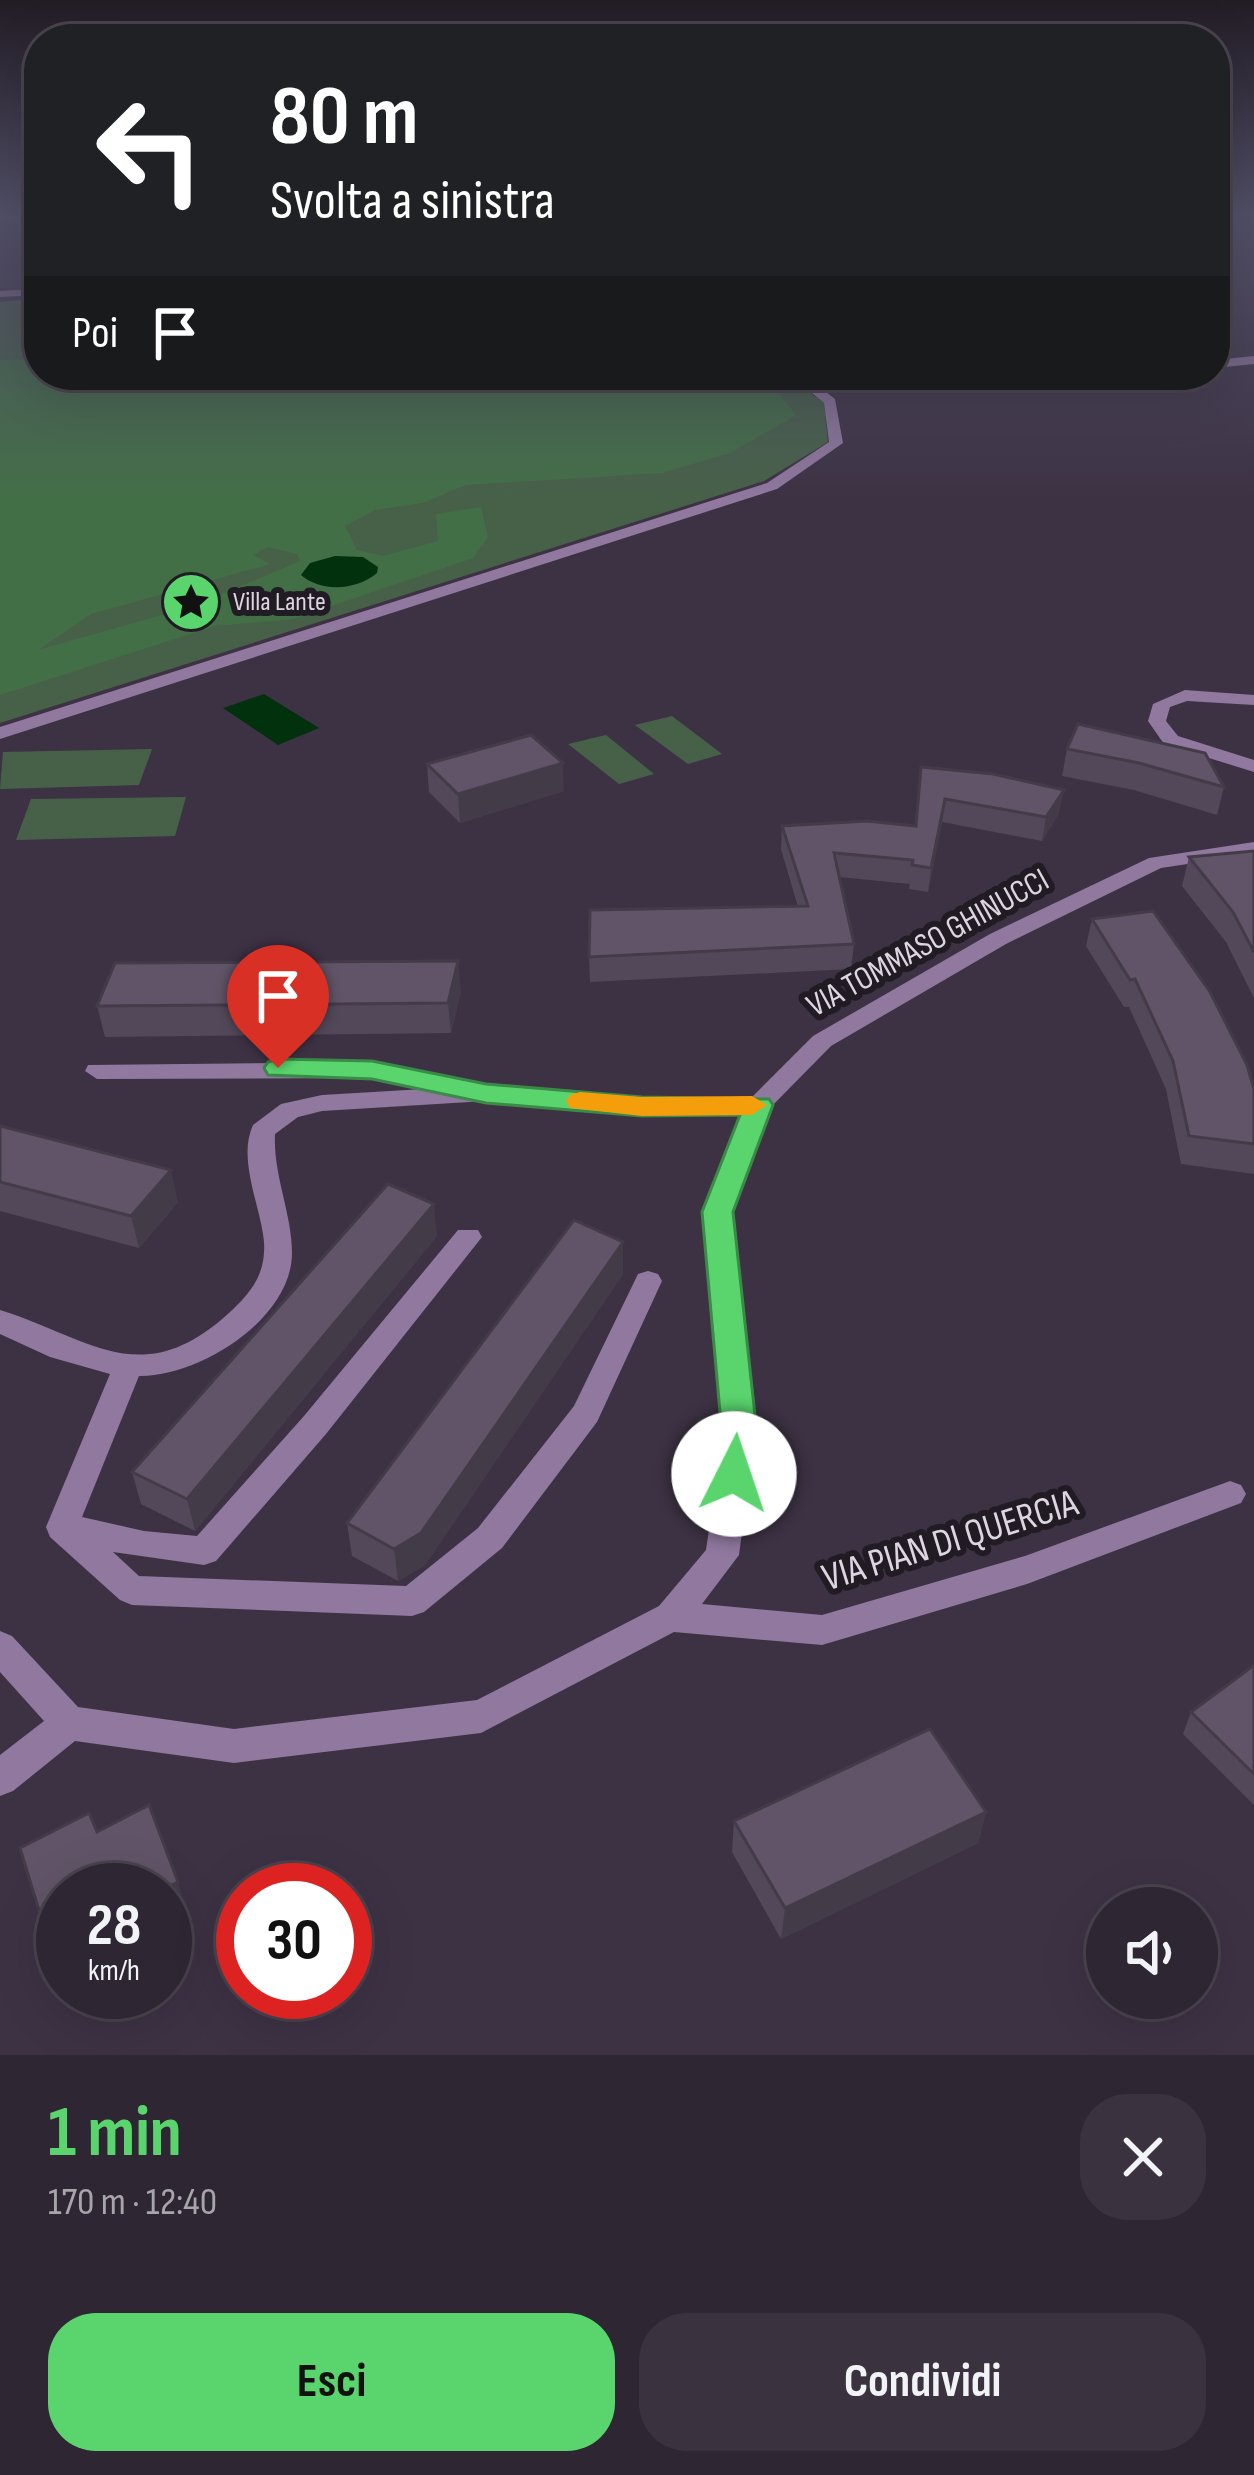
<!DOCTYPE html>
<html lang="it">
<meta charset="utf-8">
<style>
:root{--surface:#2e2633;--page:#3a323f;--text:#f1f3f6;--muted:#a7a5ac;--line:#49434e;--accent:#5ad56e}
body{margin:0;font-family:"Sofia Sans Condensed",sans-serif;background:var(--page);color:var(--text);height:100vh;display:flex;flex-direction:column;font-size:45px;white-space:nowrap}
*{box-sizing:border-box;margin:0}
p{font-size:39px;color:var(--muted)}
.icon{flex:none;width:66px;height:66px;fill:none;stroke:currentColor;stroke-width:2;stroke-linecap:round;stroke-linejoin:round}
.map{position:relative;height:2055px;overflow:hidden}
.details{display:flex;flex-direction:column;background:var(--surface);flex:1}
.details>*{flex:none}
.guide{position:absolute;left:24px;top:24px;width:1206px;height:366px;border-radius:48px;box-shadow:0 12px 48px #0002,0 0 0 3px var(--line);background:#202124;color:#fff;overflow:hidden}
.tools{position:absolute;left:1086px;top:1887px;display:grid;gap:24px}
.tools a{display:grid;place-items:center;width:132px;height:132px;border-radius:50%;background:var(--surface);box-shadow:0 12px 48px #0002,0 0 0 3px var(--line);font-size:60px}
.speed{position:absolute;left:36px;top:1863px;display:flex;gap:24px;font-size:60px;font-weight:700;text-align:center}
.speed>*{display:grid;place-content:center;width:156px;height:156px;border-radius:50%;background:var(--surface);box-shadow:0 12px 48px #0002,0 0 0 3px var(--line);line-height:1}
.speed small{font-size:30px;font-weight:400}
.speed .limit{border:18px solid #d22;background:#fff;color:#111}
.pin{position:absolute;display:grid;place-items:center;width:102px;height:102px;color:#fff;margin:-123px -51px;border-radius:50% 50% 50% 0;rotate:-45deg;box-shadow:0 0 12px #0007}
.pin .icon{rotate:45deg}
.me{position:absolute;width:132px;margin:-66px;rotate:4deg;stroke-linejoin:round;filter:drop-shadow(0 0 9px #0008)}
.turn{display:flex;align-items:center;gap:42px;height:252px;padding:0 48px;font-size:54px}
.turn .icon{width:156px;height:156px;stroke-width:2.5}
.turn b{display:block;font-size:84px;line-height:102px}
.then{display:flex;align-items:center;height:114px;padding:0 48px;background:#0003;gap:24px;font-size:45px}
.round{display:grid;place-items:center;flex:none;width:126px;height:126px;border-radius:48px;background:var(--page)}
.overview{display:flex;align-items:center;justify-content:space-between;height:204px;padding:0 48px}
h1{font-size:72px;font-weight:700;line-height:90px;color:var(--accent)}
.primary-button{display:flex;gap:24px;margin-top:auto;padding:24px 48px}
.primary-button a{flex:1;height:138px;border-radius:48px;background:var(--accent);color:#111;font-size:48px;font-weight:700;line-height:138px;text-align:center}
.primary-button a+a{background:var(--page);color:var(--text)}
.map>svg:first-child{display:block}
.green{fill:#476149}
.forest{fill:#436f47;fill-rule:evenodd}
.water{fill:#02310d}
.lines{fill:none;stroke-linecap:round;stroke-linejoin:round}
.minor{fill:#90789e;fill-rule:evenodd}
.tertiary{fill:#90789e;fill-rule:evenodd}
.wall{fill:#534859}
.shaded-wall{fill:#443b49}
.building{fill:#615468;stroke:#443b49;stroke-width:3}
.route{fill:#5ad56e;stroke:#3a8a48;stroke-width:3}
.slow{fill:#f59e0b}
.labels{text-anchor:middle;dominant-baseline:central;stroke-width:12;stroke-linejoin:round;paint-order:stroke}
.far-poi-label{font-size:27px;fill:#ddd5e1;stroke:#211c24;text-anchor:start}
.street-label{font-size:33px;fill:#ddd5e1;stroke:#211c24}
.near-street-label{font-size:39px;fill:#ddd5e1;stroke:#211c24}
</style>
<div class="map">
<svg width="1254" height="2055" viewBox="0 0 1254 2055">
<rect width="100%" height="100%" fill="#3d3244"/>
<!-- green -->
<g class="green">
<polygon points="39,298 39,375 786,375 824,403 828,442 764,481 0,723 0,302"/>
<polygon points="672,716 722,754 688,764 635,725"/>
<polygon points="606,735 654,774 619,784 568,744"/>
<polygon points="152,749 139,785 0,789 3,752"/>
<polygon points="186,797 175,836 16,840 31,799"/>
</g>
<!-- forest -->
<path class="forest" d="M39 359V375H746L767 379 796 415 730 453 662 473 466 485 423 503 375 510 345 526 357 550 383 556 438 541 436 514 481 507 488 537 473 558 293 619 215 626 0 695V360ZM268 547 297 554 300 561 197 605 38 650 91 614 270 564 253 555Z"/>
<!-- water -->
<g class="water">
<path d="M335 556 363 557 378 567 377 573C357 590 322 593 301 575L310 563Z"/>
<polygon points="264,694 319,728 278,745 223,708"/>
</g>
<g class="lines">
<!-- minor -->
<g class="minor">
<polygon points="0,214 39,214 39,218 0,220"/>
<polygon points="1254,356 1254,364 1215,368 1215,360"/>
<polygon points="790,375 804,375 835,399 843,443 777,489 0,739 0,727 767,483 829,442 824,403"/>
<polygon points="1185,690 1254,695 1254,705 1187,701 1170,707 1166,721 1178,736 1254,760 1254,772 1164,744 1148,721 1153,704"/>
<path d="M1254 842V854L1161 868 1006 944 831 1046 770 1108 732 1212 755 1434 739 1555 702 1604 822 1615 1025 1556 1230 1481 1241 1485 1246 1494 1241 1503 1027 1584 822 1645 674 1632 481 1733 234 1763 75 1741 13 1791 0 1796V1755L44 1721 0 1672V1631L12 1636 78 1707 234 1729 477 1700 659 1606 706 1550 723 1434 704 1212 743 1114 642 1115 486 1101 322 1111 298 1117 275 1134C273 1175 292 1213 292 1253 292 1319 199 1377 139 1376L82 1517 144 1531 197 1536 304 1416 458 1230H478L482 1237 326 1434 216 1561 204 1565 113 1552 139 1576 406 1586 478 1528 574 1406 638 1274 648 1271 658 1274 662 1281 597 1422 502 1548 424 1612 412 1616 132 1605 120 1600 50 1537 46 1527 110 1374 50 1357 0 1334V1310C90 1338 141 1393 229 1313 252 1292 266 1273 264 1242 261 1207 237 1159 253 1125L281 1104 322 1095 424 1089 372 1078 97 1079 85 1071 88 1065 372 1062 455 1079 467 1086 642 1099 752 1097 813 1036 990 934 1149 858Z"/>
</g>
<!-- tertiary -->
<polygon class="tertiary" points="39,289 39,295 0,297 0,291"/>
</g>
<!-- wall -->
<g class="wall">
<polygon points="1067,749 1205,753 1224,787 1217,815 1134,790 1062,776"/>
<polygon points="427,764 564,791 460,823 429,792"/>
<polygon points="921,767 1059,813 1042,841 942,822 928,892 909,889 910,884 839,877 854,944 851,969 590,982 589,957 798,907 781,849 782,826 915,826"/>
<polygon points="1254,851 1254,998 1226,942 1182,886 1189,857"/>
<polygon points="1092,919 1254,1089 1254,1174 1181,1164 1166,1089 1129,1007 1124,1007 1086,946"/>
<polygon points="461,991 451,1033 105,1037 97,1006"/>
<polygon points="0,1126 178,1202 139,1248 0,1211"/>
<polygon points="437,1236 195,1531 141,1504 132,1472"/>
<polygon points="623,1242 623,1274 425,1565 398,1581 352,1556 347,1523"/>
<polygon points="1254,1667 1254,1805 1183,1734 1191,1712"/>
<polygon points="986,1812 978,1843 781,1939 732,1852 734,1821"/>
</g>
<!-- shaded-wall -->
<g class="shaded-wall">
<polygon points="563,763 564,791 460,823 458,794"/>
<polygon points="1064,790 1059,813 1042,841 1046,817"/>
<polygon points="945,799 942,822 928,892 931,868"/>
<polygon points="458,961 461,991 451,1033 448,1003"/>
<polygon points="171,1170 178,1202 139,1248 131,1216"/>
<polygon points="434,1204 437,1236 195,1531 187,1499"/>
<polygon points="623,1242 623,1274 425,1565 398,1581 394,1549"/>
<polygon points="986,1812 978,1843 781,1939 785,1908"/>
<polygon points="178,1882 184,1903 165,1913 165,1890 162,1890"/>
<polygon points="58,1917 63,1927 63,1939 52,1945 43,1924"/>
</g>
<!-- building -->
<g class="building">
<polygon points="1078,724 1205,753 1224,787 1139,763 1067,749"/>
<polygon points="531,735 563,763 458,794 427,764"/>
<polygon points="921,767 993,774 1064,790 1046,817 945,799 931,868 912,865 913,860 834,853 854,944 589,957 590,910 808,906 782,826 867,821 916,826"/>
<polygon points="1254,851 1254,952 1233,912 1189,857"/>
<polygon points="1153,911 1210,992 1247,1065 1254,1089 1254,1144 1189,1136 1173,1061 1135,979 1130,980 1092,919"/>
<polygon points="458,961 448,1003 97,1006 115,963"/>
<polygon points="0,1126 171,1170 131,1216 0,1182"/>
<polygon points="388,1184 434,1204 187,1499 132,1472"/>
<polygon points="574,1220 623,1242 421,1533 394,1549 347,1523"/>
<polygon points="1253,1666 1254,1667 1254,1774 1191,1712"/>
<polygon points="930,1729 986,1812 785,1908 734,1821"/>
<polygon points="149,1805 178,1882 162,1890 63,1890 63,1932 58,1917 43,1924 20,1848 89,1813 97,1832"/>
</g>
<!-- sky -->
<linearGradient id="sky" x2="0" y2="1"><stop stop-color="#221c25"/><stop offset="0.43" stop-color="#514f67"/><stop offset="1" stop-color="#514f67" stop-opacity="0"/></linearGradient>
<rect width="1254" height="501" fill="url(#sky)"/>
<!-- route -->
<polygon class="route" points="278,1059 372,1061 486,1084 642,1097 769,1099 773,1105 733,1212 757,1434 747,1484 734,1489 721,1484 716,1474 722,1434 702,1212 740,1115 642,1116 486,1103 372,1079 268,1075 264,1068 268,1062"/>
<!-- slow -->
<polygon class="slow" points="580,1092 642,1097 752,1096 767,1105 752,1115 642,1116 570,1108 566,1101 570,1095"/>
<!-- icons -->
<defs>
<symbol id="sight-disc" viewBox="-11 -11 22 22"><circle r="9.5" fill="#5ad56e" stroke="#211c24"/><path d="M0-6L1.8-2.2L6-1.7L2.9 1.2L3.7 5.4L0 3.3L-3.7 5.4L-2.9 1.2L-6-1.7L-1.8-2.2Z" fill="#111"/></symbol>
</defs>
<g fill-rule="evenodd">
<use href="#sight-disc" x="158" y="569" width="66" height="66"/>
</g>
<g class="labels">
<!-- far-poi labels -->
<g class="far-poi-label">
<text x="233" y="602">Villa Lante</text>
</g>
<!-- street labels -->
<g class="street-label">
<text transform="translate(928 943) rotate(-29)">VIA TOMMASO GHINUCCI</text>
</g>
<!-- near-street labels -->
<g class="near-street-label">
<text transform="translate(950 1541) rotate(-17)">VIA PIAN DI QUERCIA</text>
</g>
</g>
</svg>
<div class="tools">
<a><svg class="icon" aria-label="sound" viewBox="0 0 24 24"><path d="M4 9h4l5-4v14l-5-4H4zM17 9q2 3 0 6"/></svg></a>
</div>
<div class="speed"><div>28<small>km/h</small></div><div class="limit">30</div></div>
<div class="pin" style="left:278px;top:1068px;background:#d93025"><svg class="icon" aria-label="arrive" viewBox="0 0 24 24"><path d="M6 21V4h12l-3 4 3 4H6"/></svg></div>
<svg class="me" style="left:734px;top:1474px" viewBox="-20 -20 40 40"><circle r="19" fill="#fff"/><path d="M0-13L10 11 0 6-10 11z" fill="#5ad56e"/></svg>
<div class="guide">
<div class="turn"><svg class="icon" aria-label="left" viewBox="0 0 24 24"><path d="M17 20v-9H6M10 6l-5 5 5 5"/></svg><div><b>80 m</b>Svolta a sinistra</div></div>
<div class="then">Poi<svg class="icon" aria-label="arrive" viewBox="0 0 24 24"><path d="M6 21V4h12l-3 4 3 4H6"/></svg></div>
</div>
</div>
<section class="details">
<div class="overview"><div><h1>1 min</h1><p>170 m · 12:40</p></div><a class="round"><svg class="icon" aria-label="close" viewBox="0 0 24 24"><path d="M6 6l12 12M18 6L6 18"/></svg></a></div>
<div class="primary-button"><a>Esci</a><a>Condividi</a></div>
</section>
